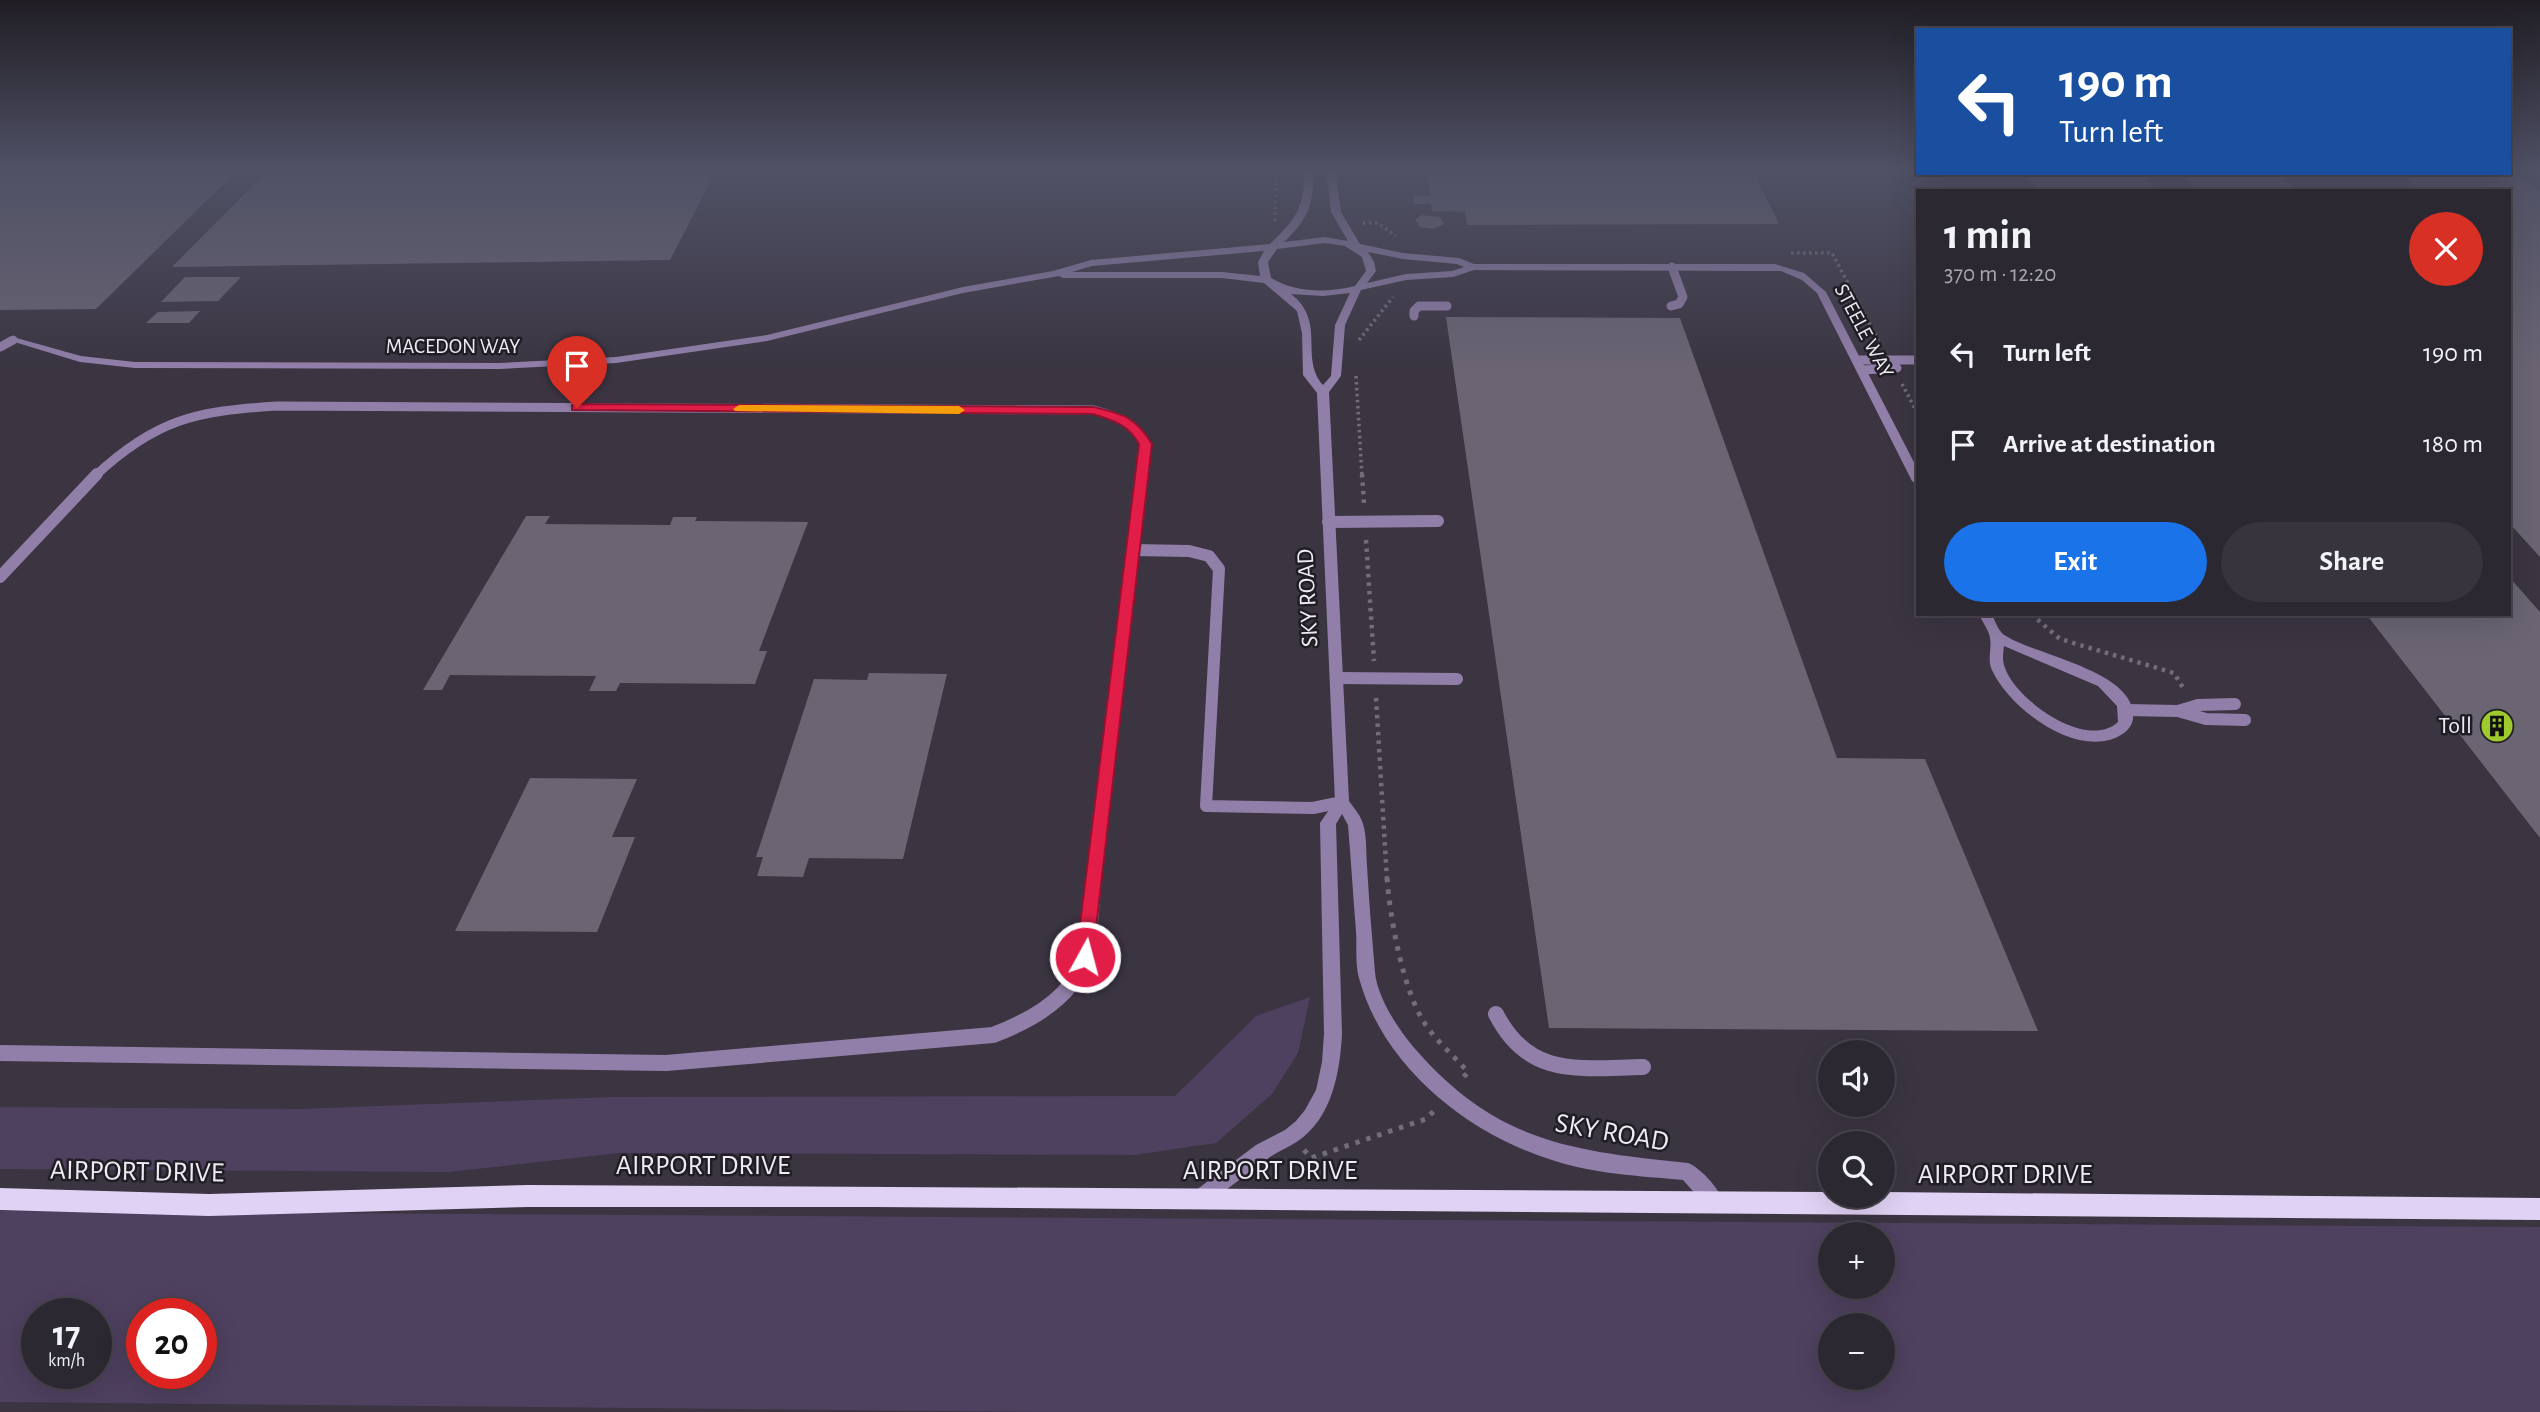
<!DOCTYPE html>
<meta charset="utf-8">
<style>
:root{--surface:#2c2832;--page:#38343e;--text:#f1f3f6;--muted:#a6a6ac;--line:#48444d;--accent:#1a73e8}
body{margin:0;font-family:"Alegreya Sans",sans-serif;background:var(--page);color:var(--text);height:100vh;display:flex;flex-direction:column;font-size:26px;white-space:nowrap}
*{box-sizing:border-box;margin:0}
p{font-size:23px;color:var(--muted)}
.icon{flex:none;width:38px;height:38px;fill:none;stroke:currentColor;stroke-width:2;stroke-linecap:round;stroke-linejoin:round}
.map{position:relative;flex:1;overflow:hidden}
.details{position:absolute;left:1916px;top:189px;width:595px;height:427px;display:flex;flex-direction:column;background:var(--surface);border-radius:0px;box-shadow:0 7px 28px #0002,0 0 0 2px var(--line)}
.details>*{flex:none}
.top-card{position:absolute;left:1916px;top:28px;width:595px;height:147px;border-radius:0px;box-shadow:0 7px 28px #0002,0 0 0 2px var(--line);background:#1a4fa0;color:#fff;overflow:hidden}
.controls{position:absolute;left:1818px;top:1040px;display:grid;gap:14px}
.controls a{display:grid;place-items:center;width:77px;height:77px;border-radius:50%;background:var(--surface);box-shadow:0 7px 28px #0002,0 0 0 2px var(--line);font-size:35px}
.speed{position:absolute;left:21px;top:1298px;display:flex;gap:14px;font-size:35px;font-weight:700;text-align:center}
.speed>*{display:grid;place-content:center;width:91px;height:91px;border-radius:50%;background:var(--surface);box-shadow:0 7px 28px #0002,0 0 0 2px var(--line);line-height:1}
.speed small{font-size:18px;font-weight:400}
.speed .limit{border:10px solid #d22;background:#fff;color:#111}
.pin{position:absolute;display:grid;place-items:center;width:60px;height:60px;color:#fff;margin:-72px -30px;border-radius:50% 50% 50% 0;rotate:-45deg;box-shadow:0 0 7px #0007}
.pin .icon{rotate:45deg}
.me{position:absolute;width:77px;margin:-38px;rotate:7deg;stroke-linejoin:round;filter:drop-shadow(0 0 5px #0008)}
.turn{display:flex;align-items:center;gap:24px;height:147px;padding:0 28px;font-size:32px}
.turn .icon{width:91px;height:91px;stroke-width:2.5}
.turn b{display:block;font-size:49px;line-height:60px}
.round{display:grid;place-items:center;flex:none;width:74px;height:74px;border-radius:37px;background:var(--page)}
.overview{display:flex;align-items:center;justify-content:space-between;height:119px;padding:0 28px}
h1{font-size:42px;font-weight:700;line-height:52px}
.primary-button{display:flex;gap:14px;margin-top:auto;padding:14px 28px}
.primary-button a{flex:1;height:80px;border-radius:42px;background:var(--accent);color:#fff;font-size:28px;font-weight:700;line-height:80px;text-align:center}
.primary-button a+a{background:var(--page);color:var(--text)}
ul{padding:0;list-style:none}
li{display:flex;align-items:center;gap:21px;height:91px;padding:0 28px}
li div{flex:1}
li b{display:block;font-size:26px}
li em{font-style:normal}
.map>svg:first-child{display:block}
.green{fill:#4e405f;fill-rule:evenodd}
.building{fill:#6a6473}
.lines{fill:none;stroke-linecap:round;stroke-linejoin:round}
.path-far2{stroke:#736d79;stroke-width:3.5;stroke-dasharray:2.5 3.5;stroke-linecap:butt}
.path-far1{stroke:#736d79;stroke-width:4.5;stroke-dasharray:3.5 5;stroke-linecap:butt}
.path{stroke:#736d79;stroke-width:5;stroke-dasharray:4.5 7;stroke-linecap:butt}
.service-far2{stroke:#917fa9;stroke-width:9}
.service-far1{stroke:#917fa9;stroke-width:12}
.service{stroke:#917fa9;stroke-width:16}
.minor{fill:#917fa9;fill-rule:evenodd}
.primary{fill:#e0d2f4;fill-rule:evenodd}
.route{fill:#e11d48;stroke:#92132f;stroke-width:2}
.slow{fill:#f59e0b}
.labels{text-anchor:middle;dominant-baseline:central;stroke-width:5;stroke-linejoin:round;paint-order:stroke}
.far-street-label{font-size:21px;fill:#efebf4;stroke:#201e24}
.street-label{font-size:24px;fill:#efebf4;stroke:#201e24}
.poi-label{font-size:24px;fill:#efebf4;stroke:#201e24;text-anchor:end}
.near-street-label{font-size:28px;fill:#efebf4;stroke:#201e24}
</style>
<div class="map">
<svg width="2540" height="1412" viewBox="0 0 2540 1412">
<rect width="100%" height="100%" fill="#3b3542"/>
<!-- green -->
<g class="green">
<polygon points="1310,997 1298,1053 1272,1094 1216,1143 1134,1155 619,1153 449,1172 0,1169 0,1107 299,1109 611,1097 1175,1096 1256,1016"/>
<path d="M0 1211 2540 1227V1412H1054L0 1402ZM1830 1234H1883V1286H1830ZM37 1314H96V1374H37ZM142 1314H201V1374H142ZM1830 1325H1883V1377H1830Z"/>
</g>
<!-- building -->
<g class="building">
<polygon points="0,169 239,169 96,309 0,310"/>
<polygon points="269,169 717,169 670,260 172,267"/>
<polygon points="1426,169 1752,169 1779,224 1467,225 1465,212 1432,211 1431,204 1414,204 1413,196 1430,196"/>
<polygon points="2510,169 2540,191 2540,557 2510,524 2510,191 2420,191 2400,173 2510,173"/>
<polygon points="2025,173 2141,173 2157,191 2039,191"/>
<polygon points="2182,173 2278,173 2296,191 2198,191"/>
<polygon points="1422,215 1440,217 1444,224 1433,229 1420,227 1415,220"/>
<polygon points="185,277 241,277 218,301 161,302"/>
<polygon points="200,311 189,323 146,323 158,312"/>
<polygon points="1446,317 1680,318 1837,758 1925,759 2038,1031 1549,1028"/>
<polygon points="526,516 550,516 545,524 670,525 673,517 697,517 695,521 808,522 759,651 767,651 755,684 620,683 616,691 589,691 596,676 450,675 442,690 423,690"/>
<polygon points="2510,578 2540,612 2540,838 2366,614 2510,614"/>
<polygon points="869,673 947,674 903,859 809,858 803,877 757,876 763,857 756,857 814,679 867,680"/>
<polygon points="530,778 637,779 612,837 635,837 597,932 455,931"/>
</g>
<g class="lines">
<!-- path-far2 -->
<g class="path-far2">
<polyline points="1275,221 1276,169"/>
<polyline points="1363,223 1378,223 1396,236"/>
<polyline points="1791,253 1832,253 1879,342"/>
<polyline points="1359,340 1393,297"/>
<polyline points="1356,376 1362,476"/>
<polyline points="1902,384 1918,414"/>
</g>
<!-- path-far1 -->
<g class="path-far1">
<polyline points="1362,474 1364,504"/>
<polyline points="1366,540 1374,661"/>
<polyline points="2031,614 2060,639 2174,673 2185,691"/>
<polyline points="1376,698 1387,880"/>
</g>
<!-- path -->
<g class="path">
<path d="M1387 878C1390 918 1402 984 1422 1019 1433 1038 1453 1055 1468 1072L1461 1080"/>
<polyline points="1304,1150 1311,1158 1426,1119 1435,1110"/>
</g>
<!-- service-far2 -->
<g class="service-far2">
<polyline points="1671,306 1679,304 1683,297 1672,267"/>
<polyline points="1414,316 1414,311 1419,306 1447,306"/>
<polyline points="0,347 13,340"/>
<polyline points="1857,360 1918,360"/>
<polyline points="1862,370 1897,368"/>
<path d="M95 476C156 419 196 411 277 406L1094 410C1112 415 1138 423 1144 443 1147 451 1142 467 1141 476"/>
</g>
<!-- service-far1 -->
<g class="service-far1">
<polyline points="1328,522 1438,521"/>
<polyline points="1133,550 1189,551 1209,556 1219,569 1206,806 1313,808 1342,802"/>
<polyline points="0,577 97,474"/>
<polyline points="1337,678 1457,679"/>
<polyline points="2126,710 2178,711 2206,719 2245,720"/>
<polyline points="2178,711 2198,705 2235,704"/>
<polyline points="1094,880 1141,474"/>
</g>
<!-- service -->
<g class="service">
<path d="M1496 1014C1529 1079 1580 1068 1643 1067"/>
<path d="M0 1053 666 1063 993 1035C1030 1021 1075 997 1085 955 1091 930 1091 903 1094 878"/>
</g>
<!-- minor -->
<g class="minor">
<path d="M1305 169H1313C1314 204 1309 218 1284 242L1325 237 1348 241 1331 212 1326 169H1335L1341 212 1360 244 1403 253 1459 258 1474 264H1775L1804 273 1826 292 1918 470V485L1912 481 1817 293 1802 280 1781 271 1474 270 1453 277 1406 280 1361 290 1345 325 1341 376 1329 392 1349 801C1354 808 1361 816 1363 824 1367 836 1366 853 1367 866 1369 902 1372 937 1375 972 1377 998 1400 1032 1417 1051 1498 1143 1573 1151 1688 1163 1701 1168 1719 1189 1724 1202L1722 1208 1715 1211 1708 1208 1683 1180C1640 1176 1594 1174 1552 1160 1468 1134 1383 1067 1359 978 1355 964 1357 946 1356 931 1353 895 1351 860 1348 825L1342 814 1336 824 1342 1034C1340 1072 1332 1118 1298 1141 1289 1147 1279 1151 1270 1157 1248 1173 1226 1190 1205 1206L1198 1209 1191 1206 1189 1200 1191 1194 1256 1145 1285 1130 1296 1121 1305 1110 1316 1090 1322 1062 1324 1034 1320 823 1335 801 1317 393 1303 375 1302 333 1297 311 1264 283 1222 278H1063L1059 276 963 293 767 341 616 363 500 369 135 368 80 362 8 340 13 337 81 356 135 362 500 363 616 357 767 335 963 287 1053 271 1091 260 1270 244C1297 218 1304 208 1305 169ZM1325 243 1345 246 1362 257 1366 271 1355 286C1326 293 1297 293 1271 278L1268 262 1277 249ZM1264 251 1258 262 1260 276 1222 272H1072L1092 266ZM1368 252 1403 259 1457 264 1464 267 1452 271 1406 274 1367 283 1376 271 1374 262ZM1350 293 1335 325 1331 376 1323 385C1299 358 1327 322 1291 294L1323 296Z"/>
<path d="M1979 614H1992C1995 621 1999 633 2006 636 2036 655 2132 671 2133 714 2134 721 2130 729 2124 733 2082 763 2009 709 1992 670 1987 660 1992 649 1990 638 1989 630 1982 622 1979 614ZM2004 646 2098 686 2117 706 2118 722C2087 751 2016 700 2005 668 2002 661 2003 653 2004 646Z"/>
</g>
<!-- primary -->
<polygon class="primary" points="528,1185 1830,1192 1830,1195 1883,1195 1883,1192 2540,1198 2540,1220 874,1207 528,1207 209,1216 0,1210 0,1188 209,1194"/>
</g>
<!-- sky -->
<linearGradient id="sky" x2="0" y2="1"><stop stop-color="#201d24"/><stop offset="0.46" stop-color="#4f5165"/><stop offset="1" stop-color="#4f5165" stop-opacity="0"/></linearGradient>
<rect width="2540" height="367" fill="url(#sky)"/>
<!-- route -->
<path class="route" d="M577 404 1094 407C1123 414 1136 417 1152 444L1092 963 1085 965 1079 963 1076 957 1139 444C1128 424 1114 421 1093 414L572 410V405Z"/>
<!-- slow -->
<polygon class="slow" points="739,405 959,406 965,410 959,414 735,411 733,409"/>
<!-- icons -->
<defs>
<symbol id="building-disc" viewBox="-11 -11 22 22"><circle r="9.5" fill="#9eca2e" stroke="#201e24"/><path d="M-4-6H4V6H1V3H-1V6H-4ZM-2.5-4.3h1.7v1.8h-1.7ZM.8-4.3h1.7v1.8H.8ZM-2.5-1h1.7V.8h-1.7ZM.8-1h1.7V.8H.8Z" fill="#111"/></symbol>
</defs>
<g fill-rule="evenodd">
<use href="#building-disc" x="2478" y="707" width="38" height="38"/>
</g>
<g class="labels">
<!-- far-street labels -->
<g class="far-street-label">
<text transform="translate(1864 331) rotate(62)">STEELE WAY</text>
<text x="453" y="346">MACEDON WAY</text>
</g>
<!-- street labels -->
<g class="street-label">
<text transform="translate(1308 598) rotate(-93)">SKY ROAD</text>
</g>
<!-- poi labels -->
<g class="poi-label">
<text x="2472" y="726">Toll</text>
</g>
<!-- near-street labels -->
<g class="near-street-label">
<text transform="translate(1612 1133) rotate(10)">SKY ROAD</text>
<text x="703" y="1166">AIRPORT DRIVE</text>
<text x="1270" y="1171">AIRPORT DRIVE</text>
<text transform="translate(137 1172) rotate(1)">AIRPORT DRIVE</text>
<text x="2005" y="1175">AIRPORT DRIVE</text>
</g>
</g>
</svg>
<div class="controls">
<a><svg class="icon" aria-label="sound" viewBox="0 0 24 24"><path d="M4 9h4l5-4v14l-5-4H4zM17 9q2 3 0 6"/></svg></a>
<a><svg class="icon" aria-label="search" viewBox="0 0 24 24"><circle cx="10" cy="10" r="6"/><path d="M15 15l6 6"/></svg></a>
<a>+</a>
<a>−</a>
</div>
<div class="speed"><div>17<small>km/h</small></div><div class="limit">20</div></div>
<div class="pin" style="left:577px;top:408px;background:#d93025"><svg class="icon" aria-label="arrive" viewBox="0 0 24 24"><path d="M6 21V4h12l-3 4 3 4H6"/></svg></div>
<svg class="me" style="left:1085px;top:957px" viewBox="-20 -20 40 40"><circle r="17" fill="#e11d48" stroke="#fff" stroke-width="3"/><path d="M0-11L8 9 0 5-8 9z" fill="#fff"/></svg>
<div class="top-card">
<div class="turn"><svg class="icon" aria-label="left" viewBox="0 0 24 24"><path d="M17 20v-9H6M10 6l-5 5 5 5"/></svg><div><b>190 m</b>Turn left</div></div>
</div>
<section class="details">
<div class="overview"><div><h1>1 min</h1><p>370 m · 12:20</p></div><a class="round" style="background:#d93025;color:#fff"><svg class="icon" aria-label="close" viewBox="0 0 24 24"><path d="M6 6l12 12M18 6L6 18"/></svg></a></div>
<ul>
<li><svg class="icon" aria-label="left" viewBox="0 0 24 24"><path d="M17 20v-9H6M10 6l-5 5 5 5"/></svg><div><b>Turn left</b></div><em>190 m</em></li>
<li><svg class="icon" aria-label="arrive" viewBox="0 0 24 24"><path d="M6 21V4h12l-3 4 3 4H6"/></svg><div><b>Arrive at destination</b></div><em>180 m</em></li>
</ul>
<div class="primary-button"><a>Exit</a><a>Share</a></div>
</section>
</div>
